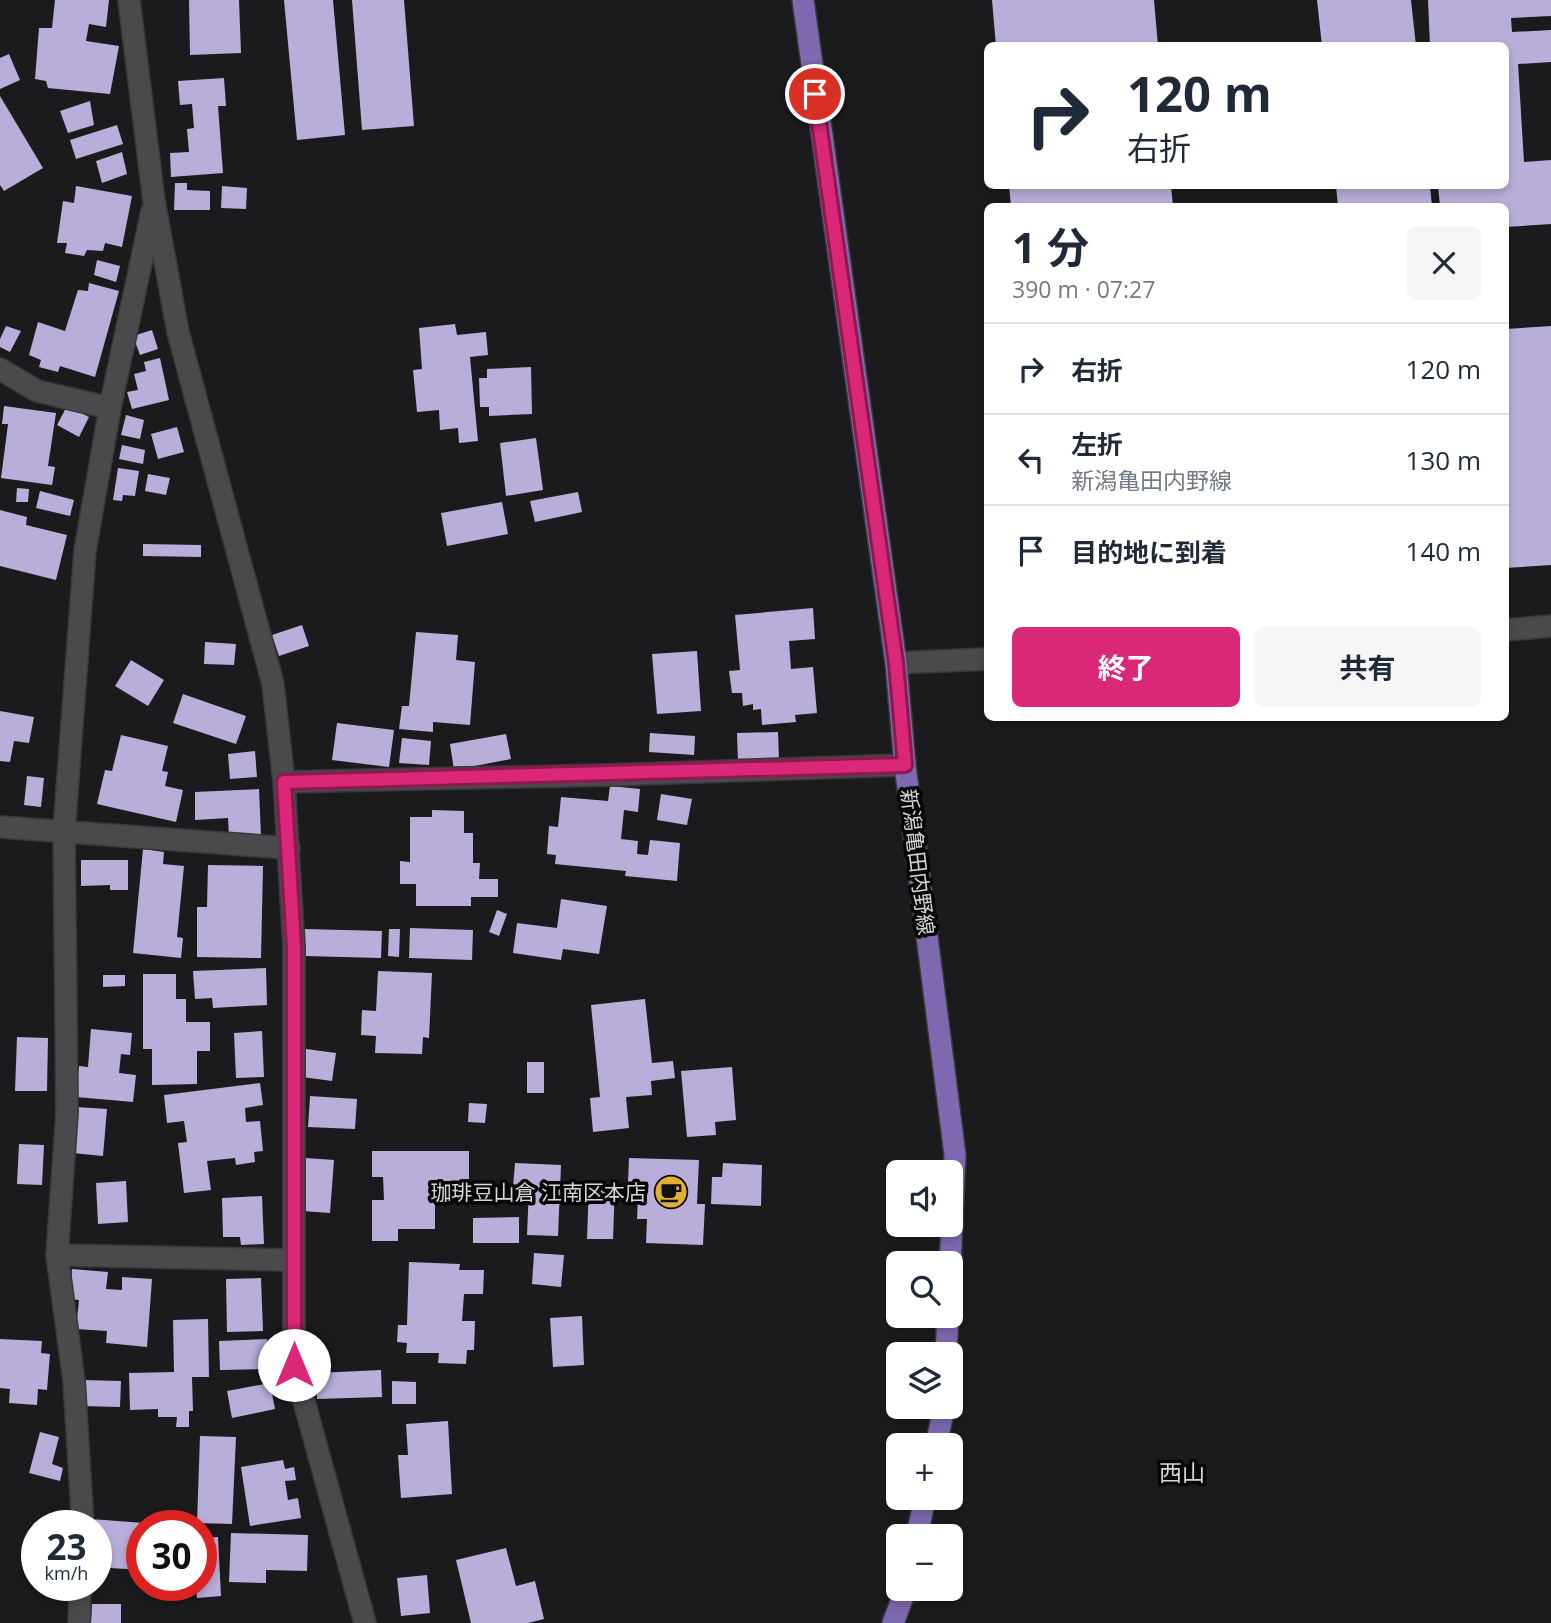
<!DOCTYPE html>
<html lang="ja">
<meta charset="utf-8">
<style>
:root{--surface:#fff;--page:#f6f6f7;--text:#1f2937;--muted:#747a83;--line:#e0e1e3;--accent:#db2777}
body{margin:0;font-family:"Open Sans","Noto Sans JP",sans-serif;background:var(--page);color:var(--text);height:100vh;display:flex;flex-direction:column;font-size:26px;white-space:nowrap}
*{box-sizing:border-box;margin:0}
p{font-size:23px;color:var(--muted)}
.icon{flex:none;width:38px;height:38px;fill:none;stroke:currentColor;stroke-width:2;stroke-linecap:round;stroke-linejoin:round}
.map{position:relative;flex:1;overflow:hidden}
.sheet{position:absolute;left:984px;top:203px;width:525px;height:518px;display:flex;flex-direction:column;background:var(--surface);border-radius:10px;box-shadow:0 4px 10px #0003}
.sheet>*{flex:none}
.banner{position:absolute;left:984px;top:42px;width:525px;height:147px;border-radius:10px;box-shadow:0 4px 10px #0003;background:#fff;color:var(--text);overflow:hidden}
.buttons{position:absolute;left:886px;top:1160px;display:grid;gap:14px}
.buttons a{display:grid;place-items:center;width:77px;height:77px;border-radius:10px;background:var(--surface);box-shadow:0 4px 10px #0003;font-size:35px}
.speed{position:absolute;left:21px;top:1510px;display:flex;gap:14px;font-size:35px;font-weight:700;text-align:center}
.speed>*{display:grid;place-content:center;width:91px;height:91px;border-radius:50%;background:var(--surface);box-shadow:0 4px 10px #0003;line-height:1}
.speed small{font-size:18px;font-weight:400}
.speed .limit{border:10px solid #d22;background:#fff;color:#111}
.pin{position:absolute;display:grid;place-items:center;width:60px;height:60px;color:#fff;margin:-30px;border:4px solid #fff;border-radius:50%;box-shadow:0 2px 7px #0007}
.me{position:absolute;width:77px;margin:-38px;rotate:0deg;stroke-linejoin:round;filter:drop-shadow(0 0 5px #0008)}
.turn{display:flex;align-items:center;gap:24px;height:147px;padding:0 28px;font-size:32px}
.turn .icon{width:91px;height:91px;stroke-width:2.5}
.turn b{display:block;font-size:49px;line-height:60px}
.round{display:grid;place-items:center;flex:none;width:74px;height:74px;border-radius:10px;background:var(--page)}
.summary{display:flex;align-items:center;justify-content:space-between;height:119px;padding:0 28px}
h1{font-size:42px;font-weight:700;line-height:52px}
.button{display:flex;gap:14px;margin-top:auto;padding:14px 28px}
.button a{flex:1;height:80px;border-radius:10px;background:var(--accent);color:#fff;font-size:28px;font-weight:700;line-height:80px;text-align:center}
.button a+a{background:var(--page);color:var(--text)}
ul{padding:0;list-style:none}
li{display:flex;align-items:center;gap:21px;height:91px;padding:0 28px;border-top:2px solid var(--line)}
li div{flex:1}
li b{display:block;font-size:26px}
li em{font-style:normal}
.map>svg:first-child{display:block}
.building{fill:#b8aed9}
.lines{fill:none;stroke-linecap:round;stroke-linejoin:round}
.minor-casing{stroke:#38383a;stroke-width:24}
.tertiary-casing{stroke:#38383a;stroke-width:24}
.primary-casing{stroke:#38383a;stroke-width:24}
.minor{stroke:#4a494c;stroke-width:21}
.tertiary{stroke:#4a494c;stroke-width:21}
.primary{stroke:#7e69b0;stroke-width:21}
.route-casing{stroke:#8e194d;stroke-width:18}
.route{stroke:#db2777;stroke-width:12}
.labels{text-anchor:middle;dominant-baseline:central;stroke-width:7;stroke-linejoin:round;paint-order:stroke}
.street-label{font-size:21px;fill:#d6d6d8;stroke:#060607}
.poi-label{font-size:21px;fill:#d6d6d8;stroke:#060607;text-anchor:end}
.neighbourhood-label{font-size:23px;fill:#d6d6d8;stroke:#060607}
</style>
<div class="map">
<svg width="1551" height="1623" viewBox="0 0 1551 1623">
<rect width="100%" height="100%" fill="#1b1b1d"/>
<!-- building -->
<g class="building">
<polygon points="55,0 109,0 106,27 89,24 86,41 119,46 110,94 48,88 46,81 35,79 39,28 52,28"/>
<polygon points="189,0 239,0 241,53 190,55"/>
<polygon points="284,0 333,0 345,135 297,140"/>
<polygon points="352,0 404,0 414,126 362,130"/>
<polygon points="992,0 1154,0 1158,46 996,46"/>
<polygon points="1317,0 1411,0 1416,46 1322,46"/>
<polygon points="1428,0 1551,0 1551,16 1511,18 1512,32 1551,30 1551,62 1518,64 1524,162 1551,160 1551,224 1505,227 1505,206 1440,206 1438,186 1505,186 1505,46 1430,46"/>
<polygon points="9,54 20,80 0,89 0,58"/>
<polygon points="224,78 226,106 218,106 223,173 171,177 170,153 189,152 187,129 194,128 192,104 180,105 178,81"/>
<polygon points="0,96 43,168 4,191 0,185"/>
<polygon points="90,101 94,125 68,133 60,111"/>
<polygon points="117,125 123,144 76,159 70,140"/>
<polygon points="122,152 127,174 102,183 96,161"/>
<polygon points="175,183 187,183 187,190 210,191 210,210 174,210"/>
<polygon points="76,186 132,196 122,247 105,243 103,251 87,250 84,256 65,253 67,243 57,243 63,201 74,203"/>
<polygon points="222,186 247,188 246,209 221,208"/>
<polygon points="1009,186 1171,186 1173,206 1011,206"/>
<polygon points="1336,186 1430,186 1432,206 1338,206"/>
<polygon points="97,260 120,266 116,282 94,275"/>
<polygon points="89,283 119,291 95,377 60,366 58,372 39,367 41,360 29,355 38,322 65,331 78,290 88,291"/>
<polygon points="455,324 457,335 486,332 488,355 470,357 478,441 459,443 458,428 440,430 439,410 417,412 413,370 422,369 419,328"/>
<polygon points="6,326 21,331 10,352 0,347 0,339"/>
<polygon points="1551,326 1551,565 1505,568 1505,329"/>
<polygon points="152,330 158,349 140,355 133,336"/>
<polygon points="160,358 169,400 132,409 127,392 138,390 134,374 146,371 144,362"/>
<polygon points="531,367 532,414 489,416 489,407 480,407 479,378 487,378 487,369"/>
<polygon points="4,406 56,413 48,466 55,467 52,485 1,478 8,424 2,424"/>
<polygon points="67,406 89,417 79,437 57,425"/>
<polygon points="126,415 144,420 140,439 121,435"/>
<polygon points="177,427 184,452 158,459 151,434"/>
<polygon points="536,438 543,490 506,496 500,443"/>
<polygon points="122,445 145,450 143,464 119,459"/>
<polygon points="118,468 139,471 135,496 123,495 122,501 113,500"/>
<polygon points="148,474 170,478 166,495 145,491"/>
<polygon points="17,488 29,489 28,502 16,502"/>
<polygon points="40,491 74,500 70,516 36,508"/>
<polygon points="578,492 582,512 535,522 530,501"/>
<polygon points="502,502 508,534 447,546 441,513"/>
<polygon points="0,510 27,517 26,525 67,535 56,580 0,566"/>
<polygon points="143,544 201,545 201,557 143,556"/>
<polygon points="813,608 815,639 789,641 791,669 813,667 817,713 795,715 796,722 762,725 761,709 753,710 753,704 743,706 742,693 732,693 729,671 740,670 735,615"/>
<polygon points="302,625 309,646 279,656 272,635"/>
<polygon points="416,632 458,635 456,660 475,662 470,725 433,722 433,732 399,729 402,706 409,706"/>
<polygon points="205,642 236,644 234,665 204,664"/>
<polygon points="697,651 701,711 657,714 652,654"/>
<polygon points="131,660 164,680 148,706 115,686"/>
<polygon points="183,694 246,716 236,744 173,723"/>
<polygon points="0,711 34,717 29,743 14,741 10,762 0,761"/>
<polygon points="337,723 394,730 389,767 332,760"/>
<polygon points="778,732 779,760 738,762 737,733"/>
<polygon points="650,733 695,736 694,755 649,752"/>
<polygon points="506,734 511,759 454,770 450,744"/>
<polygon points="121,735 168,746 162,771 168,772 165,786 183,790 176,822 97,804 105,770 112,771"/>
<polygon points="402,738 431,741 429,765 399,763"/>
<polygon points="255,751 257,777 230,779 228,754"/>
<polygon points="27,776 44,778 41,807 24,805"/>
<polygon points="610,786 640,789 638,812 624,810 621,839 638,841 637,854 648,855 650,840 680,843 677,881 625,876 626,871 555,864 556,855 547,854 549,826 558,827 561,797 608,801"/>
<polygon points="259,789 261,836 229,837 228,818 195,820 195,792"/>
<polygon points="661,794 692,799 687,825 657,820"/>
<polygon points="432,810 464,811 464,833 473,833 473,863 480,863 479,879 498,879 498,897 471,897 471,906 416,906 416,884 400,884 400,861 410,862 410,817 432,817"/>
<polygon points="143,849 164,852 163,864 184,866 177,937 183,938 181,958 133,953"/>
<polygon points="81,860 128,860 128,890 110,890 110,885 81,886"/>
<polygon points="208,865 263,866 261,958 197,957 197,907 207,907"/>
<polygon points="561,899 607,906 599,954 563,949 561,960 513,953 517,923 557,928"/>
<polygon points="497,910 507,914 499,936 489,932"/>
<polygon points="410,928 473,930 472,960 409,958"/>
<polygon points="305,929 382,931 381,958 304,956"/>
<polygon points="389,929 400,929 399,957 388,956"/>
<polygon points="266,968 267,1005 213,1008 212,998 195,999 193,971"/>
<polygon points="378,971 432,973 429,1038 423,1037 422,1054 375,1053 376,1036 361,1035 362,1010 376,1011"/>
<polygon points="143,974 176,974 176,999 186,999 186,1022 210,1022 210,1051 197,1051 197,1084 152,1085 152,1049 143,1049"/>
<polygon points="103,975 125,975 125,986 103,987"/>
<polygon points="645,999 652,1063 673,1061 675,1078 651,1081 652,1095 626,1097 629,1128 593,1132 590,1098 600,1097 591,1005"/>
<polygon points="91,1029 132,1033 130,1055 121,1054 119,1073 136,1075 133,1102 76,1097 79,1066 88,1067"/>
<polygon points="262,1031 264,1077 236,1078 234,1033"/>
<polygon points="17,1037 48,1038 47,1091 15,1091"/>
<polygon points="306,1049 336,1053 332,1081 302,1077"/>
<rect x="527" y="1062" width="17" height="31"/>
<polygon points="732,1067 736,1120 715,1122 716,1135 687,1137 681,1071"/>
<polygon points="260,1083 263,1105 245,1108 246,1122 260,1121 263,1151 254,1152 255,1162 236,1165 235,1158 207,1161 211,1190 184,1193 178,1143 187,1142 184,1121 167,1123 164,1095"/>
<polygon points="310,1096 357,1099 355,1129 308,1127"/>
<polygon points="469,1103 487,1104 485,1123 468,1122"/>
<polygon points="76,1107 107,1109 103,1156 72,1153"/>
<polygon points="19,1144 44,1145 42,1185 17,1184"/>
<polygon points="372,1151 469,1151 469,1186 435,1185 435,1229 398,1229 398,1241 372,1241 372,1200 384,1200 383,1177 372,1177"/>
<polygon points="306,1158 334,1160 330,1213 302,1211"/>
<polygon points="629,1158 699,1160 697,1204 705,1204 703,1245 646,1243 647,1219 637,1219 638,1196 647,1196 648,1182 628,1182"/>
<polygon points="515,1163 561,1165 558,1236 527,1235 529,1188 513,1187"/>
<polygon points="723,1163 762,1165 761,1206 711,1204 712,1177 722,1177"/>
<polygon points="126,1181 128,1222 98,1224 96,1183"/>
<polygon points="589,1183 615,1184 613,1239 587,1239"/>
<polygon points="262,1196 264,1244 241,1245 240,1237 223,1237 222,1198"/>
<polygon points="519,1217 519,1243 473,1243 473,1218"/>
<polygon points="534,1253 564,1255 561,1287 532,1284"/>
<polygon points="409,1262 460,1264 459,1270 484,1270 483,1294 464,1294 462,1321 475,1321 474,1350 467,1350 466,1364 438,1363 439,1353 406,1353 407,1343 397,1342 398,1325 407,1325"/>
<polygon points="72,1269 108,1272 106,1289 122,1290 122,1277 152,1279 147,1347 106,1343 107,1331 76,1329 79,1300 70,1299"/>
<polygon points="261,1278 263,1331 227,1332 226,1279"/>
<polygon points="582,1316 584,1365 553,1367 550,1318"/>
<polygon points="208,1319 209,1377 192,1377 193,1411 189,1411 189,1427 176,1427 177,1417 158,1417 158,1409 130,1410 129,1373 174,1372 173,1320"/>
<polygon points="0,1339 42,1341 41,1353 50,1354 47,1390 38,1389 37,1405 9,1403 10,1389 0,1388"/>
<polygon points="267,1339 268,1369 220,1370 219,1341"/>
<polygon points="381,1370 382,1397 317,1399 316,1373"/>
<polygon points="82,1380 121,1381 120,1407 81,1406"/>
<polygon points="392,1381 416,1382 416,1404 392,1404"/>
<polygon points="270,1383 275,1409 232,1418 227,1391"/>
<polygon points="448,1421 452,1494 401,1498 398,1455 408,1455 406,1424"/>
<polygon points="40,1432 59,1437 52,1464 63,1468 60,1481 29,1473"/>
<polygon points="200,1436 236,1437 232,1524 197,1523"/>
<polygon points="283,1460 285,1469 294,1467 296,1480 285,1481 288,1500 298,1498 301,1518 250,1526 241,1467"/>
<polygon points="91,1519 157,1524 156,1526 142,1526 142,1570 110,1568 111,1548 96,1546 96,1526 90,1526"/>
<polygon points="231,1533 308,1535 307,1571 266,1570 266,1583 229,1582"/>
<polygon points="218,1537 221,1596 197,1598 196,1586 201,1586 201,1538"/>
<polygon points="506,1548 516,1586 535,1581 544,1619 528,1623 471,1623 456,1560"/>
<polygon points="427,1575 430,1613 401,1616 397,1578"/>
<polygon points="92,1604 121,1604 121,1623 91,1623"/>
</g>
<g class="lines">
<defs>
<g id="minor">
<polyline points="129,0 154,201 178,332 273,684 284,782 294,947 294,1365 365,1623"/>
<polyline points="0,369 37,391 110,408"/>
<polyline points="284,782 608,775 905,765"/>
<polyline points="0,827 289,848"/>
<polyline points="57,1255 294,1260"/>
<polyline points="83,1526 74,1381 57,1255 67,1112 64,831 85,551 110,408 152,211"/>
<polyline points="79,1623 80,1586"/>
</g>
<g id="tertiary">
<polyline points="1505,630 1551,626"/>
<polyline points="896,663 987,659"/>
</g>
<g id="primary">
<polyline points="803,0 896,663 905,765 955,1155 950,1267"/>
<polyline points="946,1354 948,1316"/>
<polyline points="936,1446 944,1407"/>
<polyline points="917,1536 925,1498"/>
<polyline points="893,1623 906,1589"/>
</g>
</defs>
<!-- minor casing -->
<use href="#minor" class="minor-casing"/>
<!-- tertiary casing -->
<use href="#tertiary" class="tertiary-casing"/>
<!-- primary casing -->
<use href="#primary" class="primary-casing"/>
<!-- minor -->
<use href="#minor" class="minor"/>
<!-- tertiary -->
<use href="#tertiary" class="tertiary"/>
<!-- primary -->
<use href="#primary" class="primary"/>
</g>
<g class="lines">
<defs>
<polyline id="route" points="294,1365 294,947 284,782 905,765 896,663 815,94"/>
</defs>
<!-- route casing -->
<use href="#route" class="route-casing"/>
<!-- route -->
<use href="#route" class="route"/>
</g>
<!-- icons -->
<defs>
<symbol id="cafe-disc" viewBox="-11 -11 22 22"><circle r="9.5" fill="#e1af34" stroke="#060607"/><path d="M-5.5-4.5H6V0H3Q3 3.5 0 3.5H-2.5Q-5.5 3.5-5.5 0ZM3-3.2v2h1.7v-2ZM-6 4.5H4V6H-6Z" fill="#111"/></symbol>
</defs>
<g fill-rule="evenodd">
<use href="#cafe-disc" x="652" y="1173" width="38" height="38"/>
</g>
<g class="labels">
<!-- street labels -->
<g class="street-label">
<text transform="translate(918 862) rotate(83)">新潟亀田内野線</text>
</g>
<!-- poi labels -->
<g class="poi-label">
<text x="646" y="1192">珈琲豆山倉 江南区本店</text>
</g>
<!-- neighbourhood labels -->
<g class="neighbourhood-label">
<text x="1182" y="1472">西山</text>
</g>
</g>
</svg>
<div class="buttons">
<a><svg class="icon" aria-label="sound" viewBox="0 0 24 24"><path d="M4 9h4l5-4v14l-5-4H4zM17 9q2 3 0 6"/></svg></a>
<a><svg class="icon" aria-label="search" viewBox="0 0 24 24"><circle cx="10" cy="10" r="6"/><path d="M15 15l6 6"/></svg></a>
<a><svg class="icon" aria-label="layers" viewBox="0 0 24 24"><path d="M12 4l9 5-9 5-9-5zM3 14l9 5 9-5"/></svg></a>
<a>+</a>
<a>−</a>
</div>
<div class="speed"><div>23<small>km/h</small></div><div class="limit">30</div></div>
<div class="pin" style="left:815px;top:94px;background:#d93025"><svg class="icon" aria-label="arrive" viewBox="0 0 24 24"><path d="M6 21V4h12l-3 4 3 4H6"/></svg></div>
<svg class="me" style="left:294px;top:1365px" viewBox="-20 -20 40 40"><circle r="19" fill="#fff"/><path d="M0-13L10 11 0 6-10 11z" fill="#db2777"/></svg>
<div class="banner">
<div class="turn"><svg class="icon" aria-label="right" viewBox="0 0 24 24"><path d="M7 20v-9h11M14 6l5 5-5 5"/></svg><div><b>120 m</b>右折</div></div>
</div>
<section class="sheet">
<div class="summary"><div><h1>1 分</h1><p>390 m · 07:27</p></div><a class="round"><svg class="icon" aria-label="close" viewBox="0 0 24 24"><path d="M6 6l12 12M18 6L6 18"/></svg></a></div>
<ul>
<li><svg class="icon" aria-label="right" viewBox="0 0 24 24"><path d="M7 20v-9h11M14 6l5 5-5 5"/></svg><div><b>右折</b></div><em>120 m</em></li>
<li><svg class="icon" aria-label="left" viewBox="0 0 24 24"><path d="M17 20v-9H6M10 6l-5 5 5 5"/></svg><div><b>左折</b><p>新潟亀田内野線</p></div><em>130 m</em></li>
<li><svg class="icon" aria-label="arrive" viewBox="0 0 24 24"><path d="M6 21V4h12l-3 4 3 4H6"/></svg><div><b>目的地に到着</b></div><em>140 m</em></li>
</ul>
<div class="button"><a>終了</a><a>共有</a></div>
</section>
</div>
